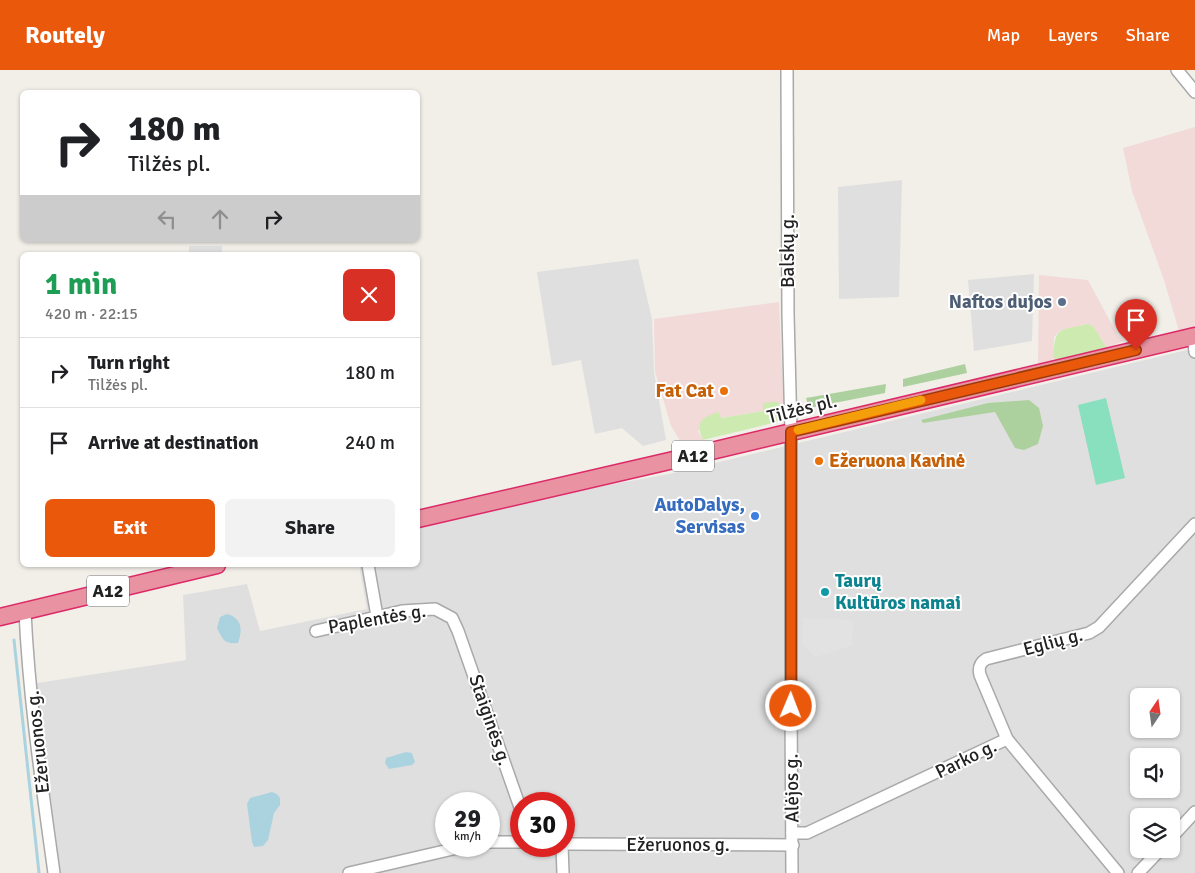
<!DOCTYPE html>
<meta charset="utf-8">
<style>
:root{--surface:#fff;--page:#f2f2f2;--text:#202124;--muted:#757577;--line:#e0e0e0;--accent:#ea580c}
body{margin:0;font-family:Signika,sans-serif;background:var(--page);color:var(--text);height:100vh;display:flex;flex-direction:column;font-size:19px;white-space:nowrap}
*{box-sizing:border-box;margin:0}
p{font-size:16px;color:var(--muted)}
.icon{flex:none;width:28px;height:28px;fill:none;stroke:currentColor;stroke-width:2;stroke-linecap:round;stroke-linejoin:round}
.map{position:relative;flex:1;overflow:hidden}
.panel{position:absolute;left:20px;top:182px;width:400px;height:315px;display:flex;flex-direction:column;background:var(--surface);border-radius:8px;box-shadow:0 1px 4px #0004}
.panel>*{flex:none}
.banner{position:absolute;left:20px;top:20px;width:400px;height:152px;border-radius:8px;box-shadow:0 1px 4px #0004;background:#fff;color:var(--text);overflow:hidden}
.needle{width:32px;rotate:13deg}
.controls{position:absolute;left:1130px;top:618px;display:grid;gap:10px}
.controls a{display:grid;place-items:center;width:50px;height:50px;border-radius:8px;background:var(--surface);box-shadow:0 1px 4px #0004;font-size:25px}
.speed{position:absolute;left:435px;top:722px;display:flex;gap:10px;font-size:25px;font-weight:700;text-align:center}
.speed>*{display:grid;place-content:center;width:65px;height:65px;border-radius:50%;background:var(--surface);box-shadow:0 1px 4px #0004;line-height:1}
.speed small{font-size:12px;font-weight:400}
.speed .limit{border:8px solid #d22;background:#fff;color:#111}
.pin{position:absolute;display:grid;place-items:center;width:42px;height:42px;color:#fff;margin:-51px -21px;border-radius:50% 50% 50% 0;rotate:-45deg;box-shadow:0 0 5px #0007}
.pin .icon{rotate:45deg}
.me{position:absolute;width:55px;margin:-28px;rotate:1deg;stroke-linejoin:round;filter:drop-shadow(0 0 4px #0008)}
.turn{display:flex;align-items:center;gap:18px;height:105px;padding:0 25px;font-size:22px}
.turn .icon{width:65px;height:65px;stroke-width:2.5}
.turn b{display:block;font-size:35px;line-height:42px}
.lanes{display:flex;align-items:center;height:48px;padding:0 25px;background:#0003;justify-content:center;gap:25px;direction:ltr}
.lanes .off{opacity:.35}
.round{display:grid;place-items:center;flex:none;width:52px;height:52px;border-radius:8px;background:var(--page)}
.head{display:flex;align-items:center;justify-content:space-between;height:85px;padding:0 25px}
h1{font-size:30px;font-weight:700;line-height:38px;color:#1e9e55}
.cta{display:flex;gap:10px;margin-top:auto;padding:10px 25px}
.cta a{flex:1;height:58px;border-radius:8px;background:var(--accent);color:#fff;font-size:20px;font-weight:700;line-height:58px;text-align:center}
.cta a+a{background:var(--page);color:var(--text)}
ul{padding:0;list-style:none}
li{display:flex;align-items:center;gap:15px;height:70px;padding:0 25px;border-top:1px solid var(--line)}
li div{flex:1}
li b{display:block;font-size:19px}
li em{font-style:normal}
header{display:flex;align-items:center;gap:30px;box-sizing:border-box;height:70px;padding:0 25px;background:var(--accent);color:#fff}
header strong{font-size:24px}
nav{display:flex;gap:28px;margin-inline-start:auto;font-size:18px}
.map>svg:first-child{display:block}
.residential{fill:#e0dfdf;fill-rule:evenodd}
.commercial{fill:#f2dad9}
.grass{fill:#cdebb0}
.forest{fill:#add19e}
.pitch{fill:#88e0be}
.parking{fill:#e2e2e2}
.water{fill:#aad3df}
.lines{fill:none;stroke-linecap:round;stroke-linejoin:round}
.stream{stroke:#aad3df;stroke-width:3}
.minor-casing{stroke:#a9a9a9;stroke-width:14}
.highway-casing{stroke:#dc2a67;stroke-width:19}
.minor{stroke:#fff;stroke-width:11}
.highway{stroke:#e892a2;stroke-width:16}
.route-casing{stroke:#983908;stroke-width:12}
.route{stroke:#ea580c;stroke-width:9}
.slow{stroke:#f59e0b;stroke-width:9}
.service-dot{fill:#5c6f8a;stroke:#fff;stroke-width:2}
.food-dot{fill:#e8710a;stroke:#fff;stroke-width:2}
.shop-dot{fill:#3f7fe0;stroke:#fff;stroke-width:2}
.culture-dot{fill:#0f9aa8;stroke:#fff;stroke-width:2}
.labels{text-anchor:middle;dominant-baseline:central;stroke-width:4;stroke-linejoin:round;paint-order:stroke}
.shield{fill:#fff;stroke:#646464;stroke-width:1}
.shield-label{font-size:18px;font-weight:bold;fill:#222}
.street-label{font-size:19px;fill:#222;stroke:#fff}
.service-label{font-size:19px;font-weight:bold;fill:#4e5e75;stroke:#fff;text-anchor:end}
.food-label{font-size:19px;font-weight:bold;fill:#c56008;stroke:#fff;text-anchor:end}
.shop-label{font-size:19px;font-weight:bold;fill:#366cbe;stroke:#fff;text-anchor:end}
.culture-label{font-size:19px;font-weight:bold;fill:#0d838f;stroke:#fff;text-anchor:start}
</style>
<header>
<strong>Routely</strong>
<nav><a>Map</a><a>Layers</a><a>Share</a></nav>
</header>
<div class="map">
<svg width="1195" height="803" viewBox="0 0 1195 803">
<rect width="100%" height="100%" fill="#f2efe9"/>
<!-- residential -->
<g class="residential">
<polygon points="902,110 899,227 839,229 838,117"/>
<rect x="189" y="176" width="33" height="9"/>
<polygon points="638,189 652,249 654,302 666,370 643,376 622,358 595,364 581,290 552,296 537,202"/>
<polygon points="1034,204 1032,271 974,281 968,210"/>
<path d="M1195 278V803H54L31 614 186 590 183 525 247 514 260 561 367 539 359 495H418V455L531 429 669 404ZM1139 626H1171V659H1139ZM1139 686H1171V719H1139ZM446 734H489V776H446ZM521 734H564V776H521ZM1139 746H1171V779H1139Z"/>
</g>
<!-- commercial -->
<g class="commercial">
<polygon points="1195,57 1195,257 1179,261 1164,210 1132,121 1123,78"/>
<polygon points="1039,205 1088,210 1118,266 1124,271 1107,278 1101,268 1087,254 1060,261 1054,267 1053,287 1057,291 1038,296"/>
<polygon points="779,232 784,342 781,336 763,333 764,341 720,348 719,342 698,361 703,370 682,374 671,356 655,302 654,249"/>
</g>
<!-- grass -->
<g class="grass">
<path d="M1087 254 1093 256 1107 278 1057 291 1053 287C1055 256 1059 261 1087 254Z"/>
<path d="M772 332H778L784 342 777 352 703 370C694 351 703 347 719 342L721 348 763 341V333Z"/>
</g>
<!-- forest -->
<g class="forest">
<polygon points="965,294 967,303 903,317 903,309"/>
<polygon points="886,314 885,323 809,338 806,328"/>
<polygon points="1029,330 1039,338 1043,356 1038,374 1024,380 1015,378 995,342 923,353 921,350 988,333"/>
</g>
<!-- pitch -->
<polygon class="pitch" points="1106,328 1125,408 1096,415 1078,335"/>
<!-- parking -->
<polygon class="parking" points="802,548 853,550 852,576 815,587 803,575"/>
<!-- water -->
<g class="water">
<path d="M227 544C242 548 243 560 238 573 224 574 223 570 217 558L220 547Z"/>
<polygon points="406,682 412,683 415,692 412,695 389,699 385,693 386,688"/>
<polygon points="272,722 277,724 280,728 280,735 274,743 268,770 263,776 254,777 252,772 247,734 250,728"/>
</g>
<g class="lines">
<!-- stream -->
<polyline class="stream" points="14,570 39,803"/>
<defs>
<g id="minor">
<polyline points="787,0 788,244 791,362 791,637 792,803"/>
<polyline points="1177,0 1195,22"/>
<polyline points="1193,266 1195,282"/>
<polyline points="368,495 377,546"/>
<path d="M25 542C29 629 42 716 54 803"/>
<polyline points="316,561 402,541 435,539 452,548 458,561 521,740"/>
<path d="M1007 669 980 605C978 597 980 593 986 589L1089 563 1099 557 1195 454"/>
<polyline points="792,763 807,763 1007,669 1118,803"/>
<polyline points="1171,768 1195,742"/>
<polyline points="489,772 521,772"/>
<polyline points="564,774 793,775"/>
<polyline points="562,776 563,803"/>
<polyline points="349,803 466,776"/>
<polyline points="1138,803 1161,779"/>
</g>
<g id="highway">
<polyline points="418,449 678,389 1195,266"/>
<polyline points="0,547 217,495"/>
</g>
</defs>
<!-- minor casing -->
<use href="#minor" class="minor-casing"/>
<!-- highway casing -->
<use href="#highway" class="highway-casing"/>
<!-- minor -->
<use href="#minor" class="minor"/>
<!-- highway -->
<use href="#highway" class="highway"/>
</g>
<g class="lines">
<defs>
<polyline id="route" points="791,636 791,362 1136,280"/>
</defs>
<!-- route casing -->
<use href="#route" class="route-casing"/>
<!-- route -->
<use href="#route" class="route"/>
<!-- slow -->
<polyline class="slow" points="798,360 921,330"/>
</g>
<!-- markers -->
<circle class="service-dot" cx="1062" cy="232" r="5"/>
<g class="food-dot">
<circle cx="724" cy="321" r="5"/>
<circle cx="819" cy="391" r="5"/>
</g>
<circle class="shop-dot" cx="755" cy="446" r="5"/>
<circle class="culture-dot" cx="825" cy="522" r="5"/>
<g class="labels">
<!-- shield labels -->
<g class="shield">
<rect x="672" y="370.5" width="42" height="31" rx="4"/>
<rect x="87" y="505.5" width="42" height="31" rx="4"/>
</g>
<g class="shield-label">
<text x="693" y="386">A12</text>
<text x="108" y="521">A12</text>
</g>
<!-- street labels -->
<g class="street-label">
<text transform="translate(788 181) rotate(-90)">Balskų g.</text>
<text transform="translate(802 339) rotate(-14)">Tilžės pl.</text>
<text transform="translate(377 549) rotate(-10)">Paplentės g.</text>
<text transform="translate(1053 572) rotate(-15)">Eglių g.</text>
<text transform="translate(490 650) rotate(71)">Staiginės g.</text>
<text transform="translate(38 672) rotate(-96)">Ežeruonos g.</text>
<text transform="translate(966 689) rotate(-26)">Parko g.</text>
<text transform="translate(792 718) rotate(-91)">Alėjos g.</text>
<text x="678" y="775">Ežeruonos g.</text>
</g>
<!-- service labels -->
<g class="service-label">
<text x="1052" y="232">Naftos dujos</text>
</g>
<!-- food labels -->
<g class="food-label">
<text x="714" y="321">Fat Cat</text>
<text x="829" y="391" text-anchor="start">Ežeruona Kavinė</text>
</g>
<!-- shop labels -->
<g class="shop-label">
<text x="745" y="435">AutoDalys,<tspan x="745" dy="22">Servisas</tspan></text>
</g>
<!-- culture labels -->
<g class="culture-label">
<text x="835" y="511">Taurų<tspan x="835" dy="22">Kultūros namai</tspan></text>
</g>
</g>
</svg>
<div class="controls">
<a><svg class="needle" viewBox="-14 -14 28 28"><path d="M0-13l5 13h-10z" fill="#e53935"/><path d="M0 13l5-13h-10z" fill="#757577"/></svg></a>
<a><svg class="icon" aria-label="sound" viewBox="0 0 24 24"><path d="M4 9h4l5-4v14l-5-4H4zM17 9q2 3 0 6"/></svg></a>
<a><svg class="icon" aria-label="layers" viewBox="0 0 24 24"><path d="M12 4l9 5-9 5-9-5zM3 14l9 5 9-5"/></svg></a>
</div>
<div class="speed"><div>29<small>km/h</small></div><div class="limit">30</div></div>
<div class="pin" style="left:1136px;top:280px;background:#d93025"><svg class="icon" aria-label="arrive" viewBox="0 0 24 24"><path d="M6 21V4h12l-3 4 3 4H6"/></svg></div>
<svg class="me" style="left:791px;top:636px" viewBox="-20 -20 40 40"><circle r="17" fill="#ea580c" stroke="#fff" stroke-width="3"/><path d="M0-11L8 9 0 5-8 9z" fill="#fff"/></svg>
<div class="banner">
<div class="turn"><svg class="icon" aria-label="right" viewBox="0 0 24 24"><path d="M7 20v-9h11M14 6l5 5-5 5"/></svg><div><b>180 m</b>Tilžės pl.</div></div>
<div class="lanes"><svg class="icon off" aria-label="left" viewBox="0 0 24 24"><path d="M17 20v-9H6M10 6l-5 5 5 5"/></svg><svg class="icon off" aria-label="ahead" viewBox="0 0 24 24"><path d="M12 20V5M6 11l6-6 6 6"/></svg><svg class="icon" aria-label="right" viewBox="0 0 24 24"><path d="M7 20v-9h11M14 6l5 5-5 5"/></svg></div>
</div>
<section class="panel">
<div class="head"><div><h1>1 min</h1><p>420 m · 22:15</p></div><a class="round" style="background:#d93025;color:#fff"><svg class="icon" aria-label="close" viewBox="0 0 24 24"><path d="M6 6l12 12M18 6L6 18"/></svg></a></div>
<ul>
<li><svg class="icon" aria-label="right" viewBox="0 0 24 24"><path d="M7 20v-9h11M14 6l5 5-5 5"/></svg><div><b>Turn right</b><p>Tilžės pl.</p></div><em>180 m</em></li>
<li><svg class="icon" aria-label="arrive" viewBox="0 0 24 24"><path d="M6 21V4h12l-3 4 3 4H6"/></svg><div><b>Arrive at destination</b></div><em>240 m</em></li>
</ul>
<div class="cta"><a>Exit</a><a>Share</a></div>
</section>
</div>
